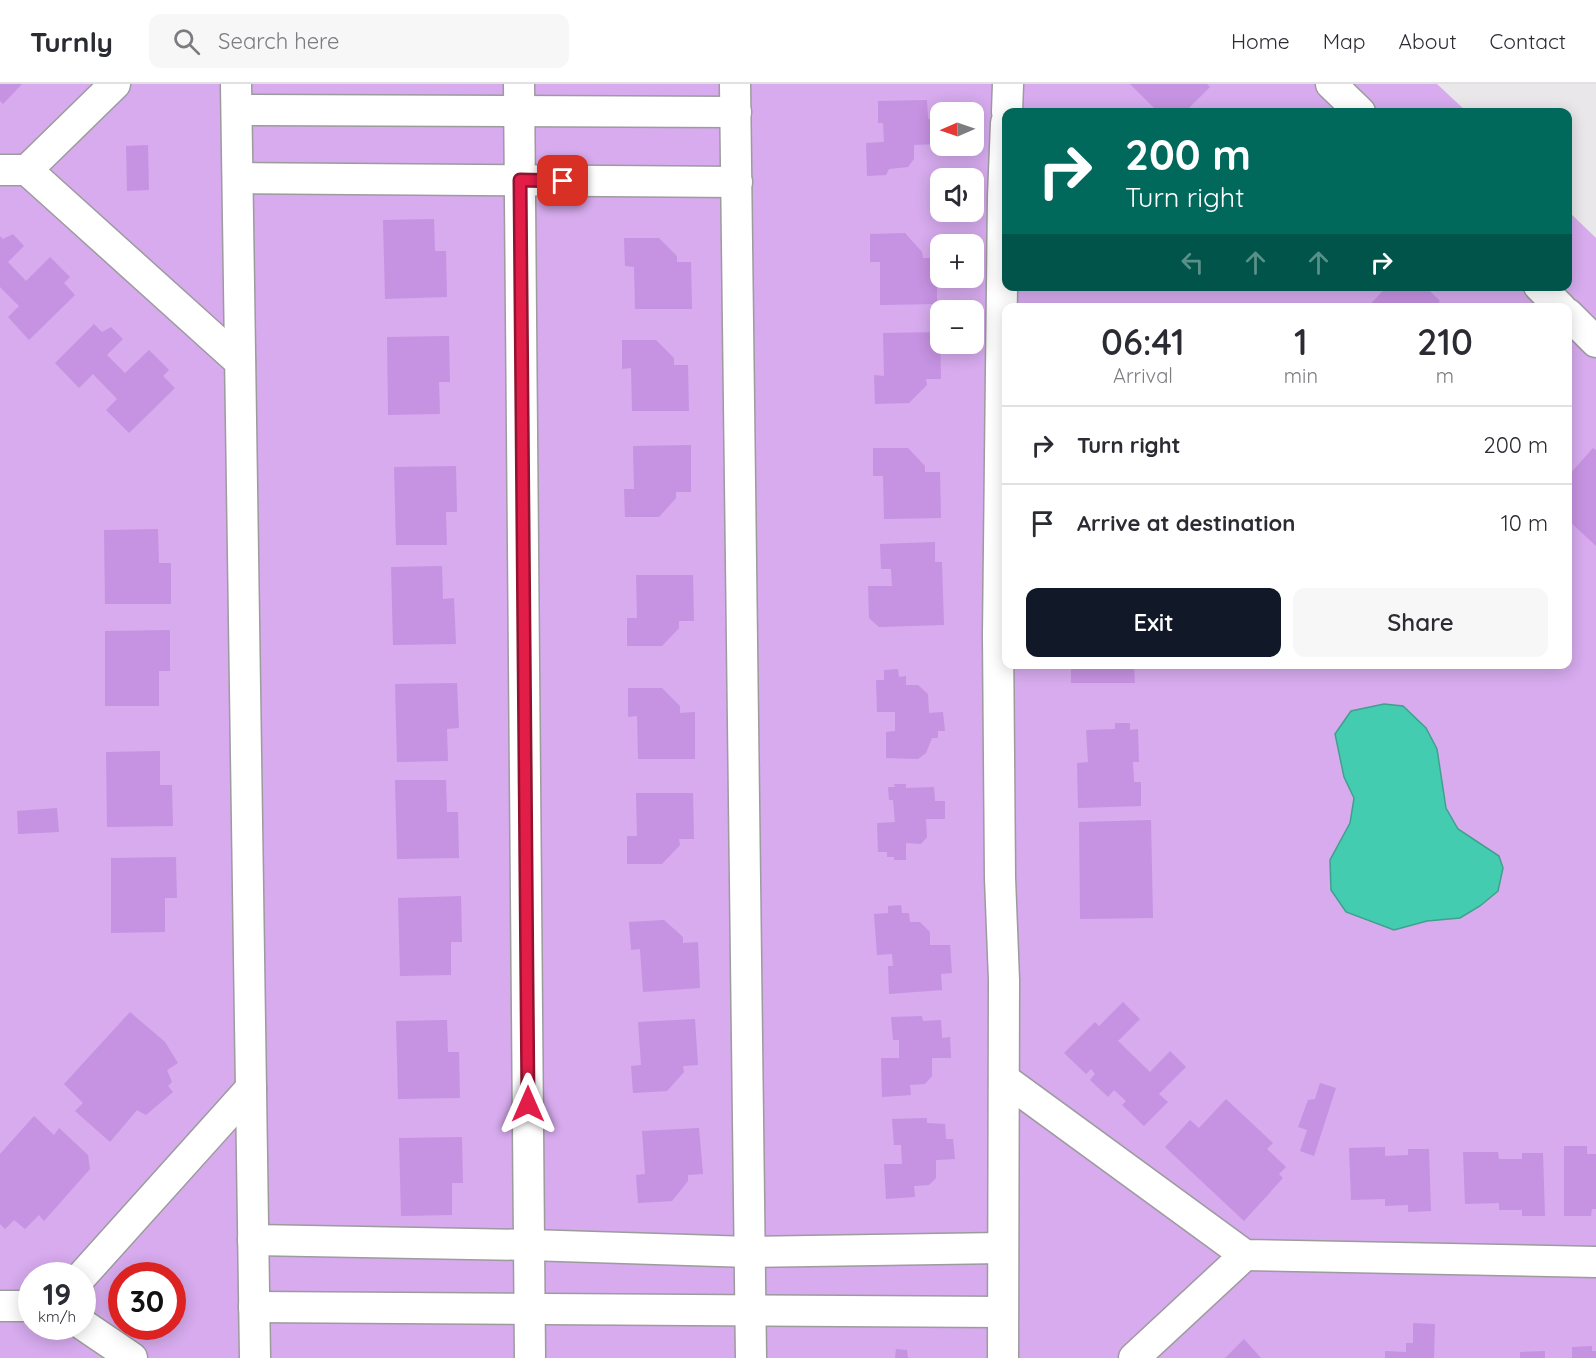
<!DOCTYPE html>
<meta charset="utf-8">
<style>
:root{--surface:#fff;--page:#f7f7f7;--text:#2b2b33;--muted:#7c7c81;--line:#e1e1e2;--accent:#111827}
body{margin:0;font-family:Quicksand,sans-serif;background:var(--page);color:var(--text);height:100vh;display:flex;flex-direction:column;font-size:22px;white-space:nowrap}
*{box-sizing:border-box;margin:0}
p{font-size:20px;color:var(--muted)}
.icon{flex:none;width:33px;height:33px;fill:none;stroke:currentColor;stroke-width:2;stroke-linecap:round;stroke-linejoin:round}
.map{position:relative;flex:1;overflow:hidden}
.panel{position:absolute;left:1002px;top:219px;width:570px;height:366px;display:flex;flex-direction:column;background:var(--surface);border-radius:12px;box-shadow:0 3px 15px #0003}
.panel>*{flex:none}
.guide{position:absolute;left:1002px;top:24px;width:570px;height:183px;border-radius:12px;box-shadow:0 3px 15px #0003;background:#00695c;color:#fff;overflow:hidden}
.needle{width:39px;rotate:268deg}
.controls{position:absolute;left:930px;top:18px;display:grid;gap:12px}
.controls a{display:grid;place-items:center;width:54px;height:54px;border-radius:12px;background:var(--surface);box-shadow:0 3px 15px #0003;font-size:30px}
.speed{position:absolute;left:18px;top:1178px;display:flex;gap:12px;font-size:30px;font-weight:700;text-align:center}
.speed>*{display:grid;place-content:center;width:78px;height:78px;border-radius:50%;background:var(--surface);box-shadow:0 3px 15px #0003;line-height:1}
.speed small{font-size:15px;font-weight:400}
.speed .limit{border:9px solid #d22;background:#fff;color:#111}
.pin{position:absolute;display:grid;place-items:center;width:51px;height:51px;color:#fff;margin:-26px;border-radius:12px;box-shadow:0 3px 9px #0006}
.me{position:absolute;width:66px;margin:-33px;rotate:0deg;stroke-linejoin:round;filter:drop-shadow(0 0 4px #0008)}
.turn{display:flex;align-items:center;gap:21px;height:126px;padding:0 24px;font-size:27px}
.turn .icon{width:78px;height:78px;stroke-width:2.5}
.turn b{display:block;font-size:42px;line-height:51px}
.lanes{display:flex;align-items:center;height:57px;padding:0 24px;background:#0003;justify-content:center;gap:30px;direction:ltr}
.lanes .off{opacity:.35}
.eta{display:flex;justify-content:space-evenly;align-items:center;height:102px;text-align:center}
.eta b{font-size:36px;font-weight:600;line-height:42px}
.cta{display:flex;gap:12px;margin-top:auto;padding:12px 24px}
.cta a{flex:1;height:69px;border-radius:12px;background:var(--accent);color:#fff;font-size:24px;font-weight:600;line-height:69px;text-align:center}
.cta a+a{background:var(--page);color:var(--text)}
ul{padding:0;list-style:none}
li{display:flex;align-items:center;gap:18px;height:78px;padding:0 24px;border-top:2px solid var(--line)}
li div{flex:1}
li b{display:block;font-size:22px}
li em{font-style:normal}
header{display:flex;align-items:center;gap:36px;box-sizing:border-box;height:84px;padding:0 30px;background:var(--surface);border-bottom:2px solid var(--line)}
header strong{font-size:28px}
nav{display:flex;gap:33px;margin-inline-start:auto;font-size:21px}
.search{width:420px;height:54px;background:var(--page);display:flex;align-items:center;gap:15px;box-sizing:border-box;padding:0 21px;border-radius:12px;color:var(--muted);font-size:22px}
.map>svg:first-child{display:block}
.green{fill:#d7abee;fill-rule:evenodd}
.water{fill:#44ccb0;stroke:#41a08d;stroke-width:1.5}
.building{fill:#c692e2}
.lines{fill:none;stroke-linecap:round;stroke-linejoin:round}
.street-casing{stroke:#9c9b9d;stroke-width:33}
.street{stroke:#fff;stroke-width:30}
.route-casing{stroke:#92132f;stroke-width:15}
.route{stroke:#e11d48;stroke-width:10}
</style>
<header>
<strong>Turnly</strong>
<div class="search"><svg class="icon" aria-label="search" viewBox="0 0 24 24"><circle cx="10" cy="10" r="6"/><path d="M15 15l6 6"/></svg>Search here</div>
<nav><a>Home</a><a>Map</a><a>About</a><a>Contact</a></nav>
</header>
<div class="map">
<svg width="1596" height="1274" viewBox="0 0 1596 1274">
<rect width="100%" height="100%" fill="#e9e7ea"/>
<!-- green -->
<path class="green" d="M0 0H1437L1467 28H1006V202H1568V127L1596 154V1274H0ZM940 28H974V62H940ZM940 94H974V128H940ZM940 160H974V194H940ZM1006 224H1568V580H1006ZM940 226H974V260H940ZM32 1191H82V1242H32ZM122 1191H172V1242H122Z"/>
<!-- water -->
<polygon class="water" points="1384,620 1403,622 1426,644 1437,665 1446,724 1458,745 1499,772 1503,784 1498,807 1480,822 1460,834 1427,837 1394,846 1346,828 1331,806 1330,776 1350,739 1354,714 1344,693 1335,650 1351,627"/>
<!-- building -->
<g class="building">
<polygon points="0,0 22,0 3,20 0,17"/>
<polygon points="1130,0 1207,0 1210,3 1185,28 1158,28"/>
<polygon points="927,16 928,35 937,35 938,60 914,61 914,75 908,83 889,85 886,91 867,92 866,59 884,58 883,39 878,39 878,17"/>
<polygon points="148,61 149,106 127,107 126,62"/>
<polygon points="434,135 435,167 446,167 447,213 385,215 383,136"/>
<polygon points="905,149 922,168 923,174 937,174 937,220 880,221 880,178 870,178 870,150"/>
<polygon points="13,150 24,162 8,178 26,197 50,173 70,193 64,199 75,211 29,256 8,233 19,222 0,203 0,152 3,155"/>
<polygon points="624,154 659,154 677,172 677,178 691,178 692,225 635,225 634,183 625,182"/>
<polygon points="1387,202 1425,202 1440,217 1434,224 1367,224"/>
<polygon points="94,240 102,248 111,243 123,255 107,271 125,289 149,266 169,286 163,292 175,304 129,349 106,326 117,315 93,290 79,304 55,279"/>
<polygon points="940,248 941,295 926,295 927,301 909,319 875,320 874,291 884,292 883,249"/>
<polygon points="449,252 450,298 439,298 440,330 388,331 387,253"/>
<polygon points="622,256 656,256 674,274 674,281 688,281 689,327 632,327 631,284 622,285"/>
<polygon points="691,361 691,408 676,408 676,414 659,433 625,433 624,405 634,405 633,362"/>
<polygon points="873,364 908,364 925,382 925,388 940,388 941,434 884,435 883,392 873,392"/>
<polygon points="1593,364 1596,366 1596,462 1568,436 1568,392"/>
<polygon points="456,382 457,428 446,428 447,461 396,461 394,383"/>
<polygon points="158,445 159,479 171,479 171,520 105,520 104,446"/>
<polygon points="935,458 935,478 942,478 944,541 879,543 869,534 868,502 892,502 891,485 881,485 880,460"/>
<polygon points="442,482 443,515 454,514 456,560 393,561 391,483"/>
<polygon points="636,491 693,491 694,537 679,537 679,544 662,562 627,562 627,534 637,534"/>
<polygon points="170,546 170,587 159,587 159,622 105,622 105,547"/>
<polygon points="1071,580 1134,580 1135,599 1071,599"/>
<polygon points="898,585 899,593 906,592 906,601 918,601 928,610 929,629 943,628 945,647 938,647 938,654 932,654 926,669 918,675 886,674 886,648 895,647 895,628 877,628 876,596 884,596 884,586"/>
<polygon points="457,599 459,644 447,645 448,677 397,678 395,600"/>
<polygon points="628,604 662,604 680,622 680,629 695,628 695,675 638,675 637,632 628,633"/>
<polygon points="1115,639 1130,639 1130,646 1138,645 1139,678 1133,678 1134,698 1141,698 1141,722 1078,724 1077,679 1088,678 1086,646 1115,645"/>
<polygon points="160,667 160,701 172,701 173,742 107,743 106,668"/>
<polygon points="395,696 446,696 447,728 458,728 459,774 397,775"/>
<polygon points="894,700 906,700 906,704 934,703 935,717 945,717 945,735 926,735 927,753 921,760 906,759 906,776 894,776 894,773 887,773 887,768 878,768 877,739 895,738 893,716 889,716 888,703 895,703"/>
<polygon points="636,709 693,709 694,755 679,755 680,761 662,780 627,780 627,752 637,752"/>
<polygon points="57,724 59,748 18,750 17,727"/>
<polygon points="1151,736 1153,834 1080,835 1079,738"/>
<polygon points="176,773 177,814 165,814 165,848 111,849 111,774"/>
<polygon points="461,812 462,858 451,858 451,891 400,892 398,814"/>
<polygon points="901,821 902,829 909,829 910,838 920,838 930,848 930,861 950,861 952,889 941,890 942,906 889,910 888,882 893,882 892,870 877,871 874,830 888,829 888,822"/>
<polygon points="664,836 683,853 683,859 698,858 700,904 643,908 640,865 631,866 629,838"/>
<polygon points="1123,918 1140,935 1118,957 1150,988 1170,967 1186,983 1159,1010 1168,1018 1144,1042 1122,1021 1126,1017 1114,1006 1108,1013 1090,996 1095,990 1091,985 1086,990 1064,969 1095,938 1099,942"/>
<polygon points="130,928 165,958 178,979 167,986 172,998 168,1002 173,1008 146,1031 137,1026 110,1058 75,1027 83,1019 64,1000"/>
<polygon points="922,932 923,937 941,936 942,954 950,953 951,974 932,974 932,992 925,1000 910,1001 911,1011 882,1013 881,974 899,974 899,956 893,956 891,933"/>
<polygon points="695,935 698,981 683,982 684,988 667,1007 633,1009 631,982 641,981 638,938"/>
<polygon points="447,936 448,968 459,968 460,1014 398,1015 396,937"/>
<polygon points="1320,999 1336,1004 1314,1072 1300,1067 1307,1046 1298,1043 1308,1016 1315,1015"/>
<polygon points="1226,1015 1273,1059 1267,1065 1286,1083 1279,1090 1283,1094 1244,1137 1165,1063 1190,1036 1199,1044"/>
<polygon points="34,1032 54,1051 59,1044 88,1071 90,1085 44,1137 39,1131 25,1145 14,1136 5,1145 0,1140 0,1070"/>
<polygon points="927,1034 927,1039 945,1040 946,1055 953,1055 955,1075 936,1076 936,1094 929,1101 914,1102 915,1113 886,1115 884,1080 902,1080 901,1061 894,1061 892,1035"/>
<polygon points="699,1044 703,1090 688,1091 688,1097 672,1117 638,1119 636,1091 645,1090 642,1047"/>
<polygon points="462,1053 463,1099 452,1099 452,1131 401,1132 399,1054"/>
<polygon points="1564,1062 1587,1062 1587,1070 1596,1070 1596,1125 1592,1125 1591,1132 1564,1132"/>
<polygon points="1385,1063 1385,1072 1408,1071 1408,1065 1429,1065 1431,1127 1408,1128 1408,1121 1385,1122 1385,1115 1351,1116 1349,1064"/>
<polygon points="1463,1068 1498,1068 1499,1075 1522,1075 1522,1069 1543,1069 1545,1132 1522,1132 1522,1126 1499,1126 1499,1119 1465,1120"/>
<polygon points="1413,1239 1435,1240 1434,1274 1385,1274 1385,1267 1406,1268 1406,1259 1413,1259"/>
<polygon points="1244,1255 1261,1274 1225,1274"/>
<polygon points="1592,1262 1592,1267 1596,1267 1596,1274 1572,1274 1572,1263"/>
<polygon points="896,1265 907,1266 908,1274 895,1274"/>
<polygon points="1545,1267 1545,1274 1520,1274 1520,1268"/>
</g>
<g class="lines">
<defs>
<g id="street">
<polyline points="236,0 255,1274"/>
<polyline points="519,0 530,1274"/>
<polyline points="735,0 751,1274"/>
<polyline points="1331,0 1360,28"/>
<polyline points="237,26 736,28"/>
<polyline points="1007,28 1008,0"/>
<polyline points="0,86 27,86 240,278"/>
<polyline points="27,86 115,0"/>
<polyline points="238,94 737,98"/>
<polyline points="1539,202 1561,224"/>
<polyline points="1568,230 1596,258"/>
<polyline points="1004,995 1245,1171 1596,1178"/>
<polyline points="253,1156 529,1161 750,1168 1002,1164"/>
<polyline points="82,1192 251,1004"/>
<polyline points="0,1222 32,1222"/>
<polyline points="254,1223 1002,1228"/>
<polyline points="82,1240 132,1274"/>
<polyline points="1003,1274 1004,896 1000,794 998,551 1003,112 1006,39"/>
<polyline points="1134,1274 1245,1171"/>
</g>
</defs>
<!-- street casing -->
<use href="#street" class="street-casing"/>
<!-- street -->
<use href="#street" class="street"/>
</g>
<g class="lines">
<defs>
<polyline id="route" points="528,1020 520,96 563,97"/>
</defs>
<!-- route casing -->
<use href="#route" class="route-casing"/>
<!-- route -->
<use href="#route" class="route"/>
</g>
</svg>
<div class="controls">
<a><svg class="needle" viewBox="-14 -14 28 28"><path d="M0-13l5 13h-10z" fill="#e53935"/><path d="M0 13l5-13h-10z" fill="#7c7c81"/></svg></a>
<a><svg class="icon" aria-label="sound" viewBox="0 0 24 24"><path d="M4 9h4l5-4v14l-5-4H4zM17 9q2 3 0 6"/></svg></a>
<a>+</a>
<a>−</a>
</div>
<div class="speed"><div>19<small>km/h</small></div><div class="limit">30</div></div>
<div class="pin" style="left:563px;top:97px;background:#d93025"><svg class="icon" aria-label="arrive" viewBox="0 0 24 24"><path d="M6 21V4h12l-3 4 3 4H6"/></svg></div>
<svg class="me" style="left:528px;top:1020px" viewBox="-20 -20 40 40"><path d="M0-17L14 15 0 8-14 15z" fill="#e11d48" stroke="#fff" stroke-width="4"/></svg>
<div class="guide">
<div class="turn"><svg class="icon" aria-label="right" viewBox="0 0 24 24"><path d="M7 20v-9h11M14 6l5 5-5 5"/></svg><div><b>200 m</b>Turn right</div></div>
<div class="lanes"><svg class="icon off" aria-label="left" viewBox="0 0 24 24"><path d="M17 20v-9H6M10 6l-5 5 5 5"/></svg><svg class="icon off" aria-label="ahead" viewBox="0 0 24 24"><path d="M12 20V5M6 11l6-6 6 6"/></svg><svg class="icon off" aria-label="ahead" viewBox="0 0 24 24"><path d="M12 20V5M6 11l6-6 6 6"/></svg><svg class="icon" aria-label="right" viewBox="0 0 24 24"><path d="M7 20v-9h11M14 6l5 5-5 5"/></svg></div>
</div>
<section class="panel">
<div class="eta">
<div><b>06:41</b><p>Arrival</p></div>
<div><b>1</b><p>min</p></div>
<div><b>210</b><p>m</p></div>
</div>
<ul>
<li><svg class="icon" aria-label="right" viewBox="0 0 24 24"><path d="M7 20v-9h11M14 6l5 5-5 5"/></svg><div><b>Turn right</b></div><em>200 m</em></li>
<li><svg class="icon" aria-label="arrive" viewBox="0 0 24 24"><path d="M6 21V4h12l-3 4 3 4H6"/></svg><div><b>Arrive at destination</b></div><em>10 m</em></li>
</ul>
<div class="cta"><a>Exit</a><a>Share</a></div>
</section>
</div>
